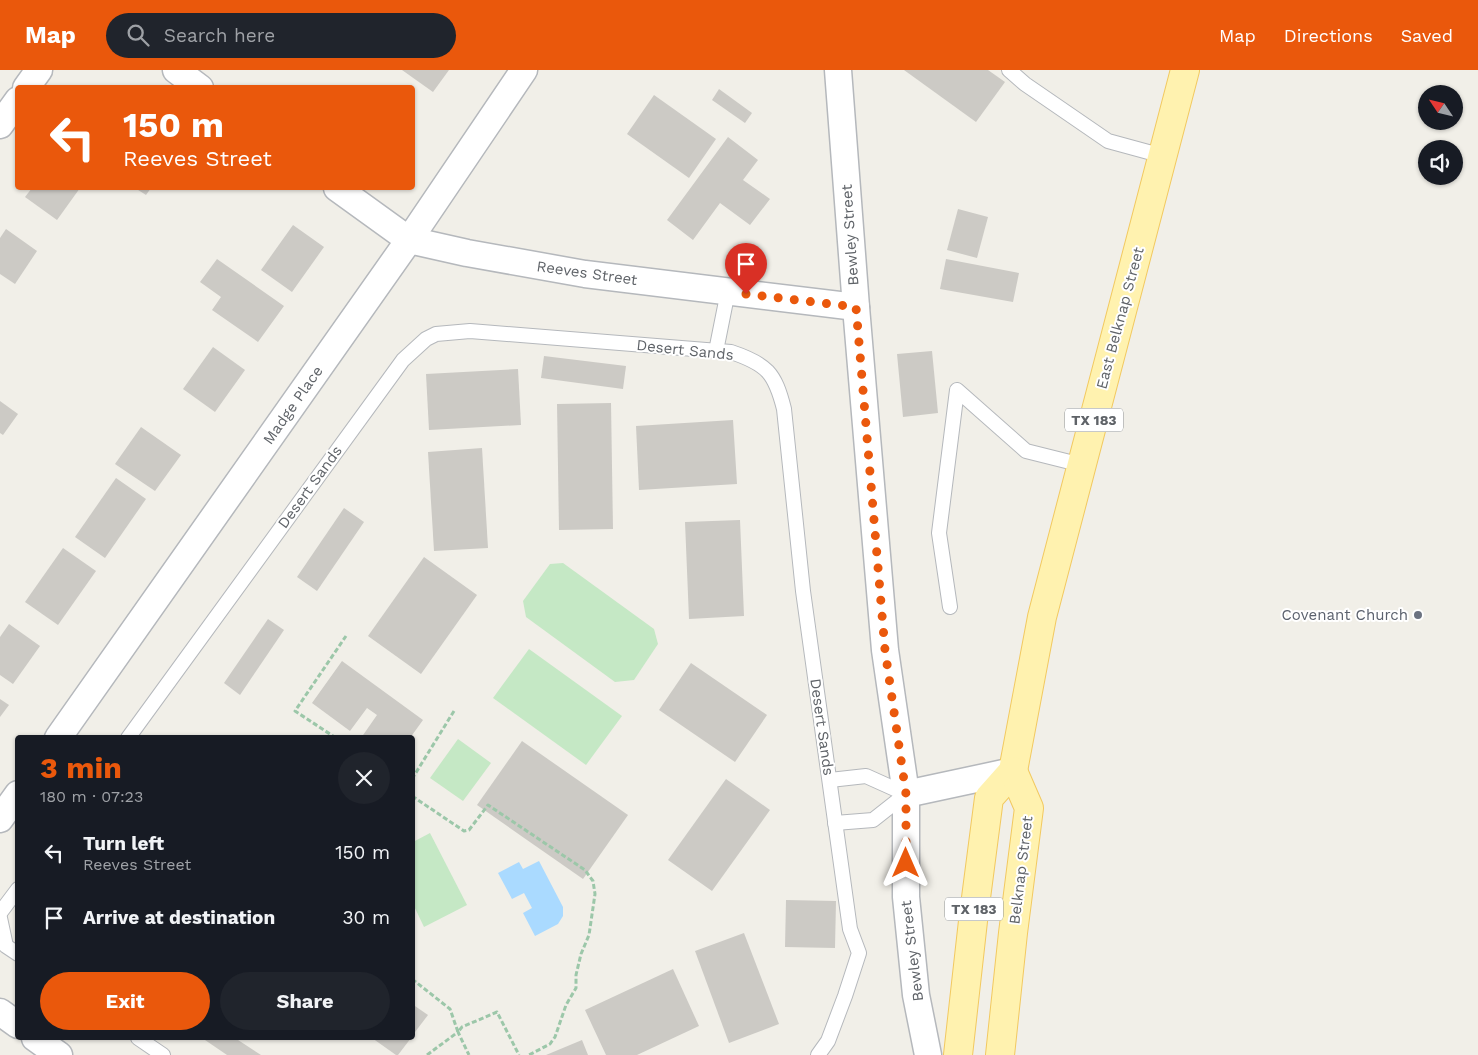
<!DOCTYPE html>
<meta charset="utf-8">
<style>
:root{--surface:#171b24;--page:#20242c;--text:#f1f3f6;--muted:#9ea1a6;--accent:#ea580c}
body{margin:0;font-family:"Work Sans",sans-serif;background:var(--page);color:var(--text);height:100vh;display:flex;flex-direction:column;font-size:19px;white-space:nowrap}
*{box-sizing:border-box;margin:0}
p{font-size:16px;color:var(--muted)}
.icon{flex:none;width:28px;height:28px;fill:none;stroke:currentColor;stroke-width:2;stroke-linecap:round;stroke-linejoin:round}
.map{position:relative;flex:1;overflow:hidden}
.sheet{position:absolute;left:15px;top:665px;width:400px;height:305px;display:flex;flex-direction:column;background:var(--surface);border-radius:5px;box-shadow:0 1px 4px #0004}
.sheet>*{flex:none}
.banner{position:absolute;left:15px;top:15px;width:400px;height:105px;border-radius:5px;box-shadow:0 1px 4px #0004;background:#ea580c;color:#fff;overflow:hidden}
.needle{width:32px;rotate:305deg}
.controls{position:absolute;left:1418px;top:15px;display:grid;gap:10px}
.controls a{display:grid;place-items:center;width:45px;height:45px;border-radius:50%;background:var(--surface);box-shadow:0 1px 4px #0004;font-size:25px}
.pin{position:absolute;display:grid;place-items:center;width:42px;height:42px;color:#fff;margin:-51px -21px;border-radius:50% 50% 50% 0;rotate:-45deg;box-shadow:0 0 5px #0007}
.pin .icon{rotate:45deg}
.me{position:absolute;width:55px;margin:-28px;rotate:0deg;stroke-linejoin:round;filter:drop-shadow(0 0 4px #0008)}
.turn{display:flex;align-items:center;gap:18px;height:105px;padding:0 25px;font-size:22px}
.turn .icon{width:65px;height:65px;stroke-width:2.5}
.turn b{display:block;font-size:35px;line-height:42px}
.round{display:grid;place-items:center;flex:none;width:52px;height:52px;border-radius:26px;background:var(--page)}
.summary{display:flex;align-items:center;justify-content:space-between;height:85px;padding:0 25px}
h1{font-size:30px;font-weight:700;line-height:38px;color:var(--accent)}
.button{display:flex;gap:10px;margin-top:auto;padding:10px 25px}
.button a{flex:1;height:58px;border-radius:30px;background:var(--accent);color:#fff;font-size:20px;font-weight:700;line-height:58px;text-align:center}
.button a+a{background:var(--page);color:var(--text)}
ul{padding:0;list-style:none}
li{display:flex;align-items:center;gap:15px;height:65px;padding:0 25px}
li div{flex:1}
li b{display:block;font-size:19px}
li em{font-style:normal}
header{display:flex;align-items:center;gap:30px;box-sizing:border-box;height:70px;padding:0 25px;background:var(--accent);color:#fff}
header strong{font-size:24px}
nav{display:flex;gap:28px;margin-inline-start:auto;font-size:18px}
.search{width:350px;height:45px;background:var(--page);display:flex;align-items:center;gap:12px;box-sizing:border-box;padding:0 18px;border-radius:28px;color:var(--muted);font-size:19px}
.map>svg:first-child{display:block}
.green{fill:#c5e8c5}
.water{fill:#aadaff}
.building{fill:#cccac5}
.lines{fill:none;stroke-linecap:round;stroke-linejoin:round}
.service-casing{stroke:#b5b8bc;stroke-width:16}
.minor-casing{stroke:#b5b8bc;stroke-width:29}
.primary-casing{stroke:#f2c960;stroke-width:30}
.path{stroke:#9cc7a9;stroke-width:3;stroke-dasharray:5 2.5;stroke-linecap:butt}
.service{stroke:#fff;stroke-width:14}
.minor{stroke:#fff;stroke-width:26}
.primary{stroke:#fff2af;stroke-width:28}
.route{stroke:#ea580c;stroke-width:9;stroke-dasharray:0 16.2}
.worship-dot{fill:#6b7280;stroke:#fff;stroke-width:2}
.labels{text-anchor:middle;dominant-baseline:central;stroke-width:4;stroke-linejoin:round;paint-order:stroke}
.shield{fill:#fff;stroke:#8f9295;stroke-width:1}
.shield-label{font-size:14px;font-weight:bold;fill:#5f6368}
.street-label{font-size:15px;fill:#5f6368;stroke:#fff}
.worship-label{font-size:15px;fill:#5b616d;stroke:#fff;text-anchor:end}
</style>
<header>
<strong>Map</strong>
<div class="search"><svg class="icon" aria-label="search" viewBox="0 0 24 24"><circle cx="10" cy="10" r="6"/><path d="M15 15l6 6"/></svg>Search here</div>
<nav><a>Map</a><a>Directions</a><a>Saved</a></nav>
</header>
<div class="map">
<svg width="1478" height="985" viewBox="0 0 1478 985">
<rect width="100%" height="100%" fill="#f1efe8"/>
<!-- green -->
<g class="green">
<polygon points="563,493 654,559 658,574 634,610 615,612 526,547 523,531 550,494"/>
<polygon points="529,579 622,646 586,695 493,628"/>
<polygon points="458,669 491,693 463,731 430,708"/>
<polygon points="430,763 467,835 424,857 413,834 413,772"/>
</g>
<!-- water -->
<polygon class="water" points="539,791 563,837 563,846 558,854 535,866 523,843 532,838 524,823 512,829 498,803 519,792 523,799"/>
<!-- building -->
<g class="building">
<polygon points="402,0 449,0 433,22"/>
<polygon points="904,0 988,0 1005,12 976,52"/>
<polygon points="719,19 752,43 745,53 712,30"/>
<polygon points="654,25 716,69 689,108 627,64"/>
<polygon points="728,67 758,90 743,110 770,129 750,155 720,133 693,170 667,150"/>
<polygon points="32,118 80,118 57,150 25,127"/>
<polygon points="135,118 151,118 146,125"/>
<polygon points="958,139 988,147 977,188 947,180"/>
<polygon points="293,155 324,177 292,222 261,200"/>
<polygon points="6,159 37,181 15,214 0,204 0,168"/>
<polygon points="217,189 284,236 258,272 212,240 221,227 200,212"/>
<polygon points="946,189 1019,203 1013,232 940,219"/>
<polygon points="213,277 245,300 215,342 183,319"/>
<polygon points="932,281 938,343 903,347 897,284"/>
<polygon points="544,286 626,296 623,319 541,308"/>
<polygon points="518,299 521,355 429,360 426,304"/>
<polygon points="0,331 18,344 3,365 0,363"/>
<polygon points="611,333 613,459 559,460 557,334"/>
<polygon points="733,350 737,414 639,420 636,356"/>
<polygon points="141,357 181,385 155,421 115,394"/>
<polygon points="482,378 488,478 434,481 428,382"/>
<polygon points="116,408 146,429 105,488 75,467"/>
<polygon points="344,438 364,452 317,521 297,507"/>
<polygon points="740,450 744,546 689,549 685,452"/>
<polygon points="63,478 96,501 58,555 25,532"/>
<polygon points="424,487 477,525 421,604 368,566"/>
<polygon points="268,549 284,560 240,625 224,613"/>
<polygon points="9,554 40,576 13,614 0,605 0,567"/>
<polygon points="342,591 423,650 410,668 361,668 377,645 367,638 350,661 312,633"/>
<polygon points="691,593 767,645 735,692 659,640"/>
<polygon points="0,629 9,635 0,647"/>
<polygon points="522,671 628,745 583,809 477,735"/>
<polygon points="726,709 770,740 712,821 668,790"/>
<polygon points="786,830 836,831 835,878 785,877"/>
<polygon points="744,863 779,954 729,973 695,881"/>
<polygon points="673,899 699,956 637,985 606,985 585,940"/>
<polygon points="412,934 428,945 412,966"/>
<polygon points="207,968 235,968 261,985 227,985 205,970"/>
<polygon points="372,968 411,968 398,985 396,985"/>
<polygon points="582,970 588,985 546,985"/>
</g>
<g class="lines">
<defs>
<g id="service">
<polyline points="1009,0 1025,14 1108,71 1163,86"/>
<polyline points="716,281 728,221"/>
<polyline points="950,537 939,463 957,320 1026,381 1082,395"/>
<path d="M128 668 403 290 426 269 436 264 470 261 731 282C767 294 775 303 784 339L803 521 850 859 859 883 845 926 828 971 818 985"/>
<polyline points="830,710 866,706 906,724 873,750 835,753"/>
<polyline points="0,843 18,819"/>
<polyline points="0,848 6,876 18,884"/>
<polyline points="138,968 163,985"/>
</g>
<g id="minor">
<polyline points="176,0 200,18"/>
<polyline points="838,0 856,237 885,580 906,724 906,827 916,925 928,985"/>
<polyline points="26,18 39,0"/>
<polyline points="0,55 18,30"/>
<polyline points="337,118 409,170 467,183 585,204 856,237"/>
<polyline points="58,668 409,170 524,0"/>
<polyline points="906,724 1013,701"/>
<polyline points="0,749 18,724"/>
<polyline points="0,942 18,955"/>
<polyline points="35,968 59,985"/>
</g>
<g id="primary">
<polyline points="1013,701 1042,547 1185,0"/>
<polyline points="958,985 973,851 989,728 1013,701"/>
<polyline points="1000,985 1013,863 1029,738 1013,701"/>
</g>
</defs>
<!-- service casing -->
<use href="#service" class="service-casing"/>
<!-- minor casing -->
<use href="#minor" class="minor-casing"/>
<!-- primary casing -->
<use href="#primary" class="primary-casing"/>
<!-- path -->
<g class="path">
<polyline points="336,668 295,641 346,566"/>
<polyline points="412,709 454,641"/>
<polyline points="412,726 464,761 469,760 488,735 585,800 593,811 595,824 589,865 581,884 576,905 576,918 566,935 555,967 550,974 529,985"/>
<polyline points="412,909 450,939 458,962 462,957 497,942 519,985"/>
<polyline points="427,985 458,962 469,985"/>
</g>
<!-- service -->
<use href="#service" class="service"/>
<!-- minor -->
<use href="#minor" class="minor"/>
<!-- primary -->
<use href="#primary" class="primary"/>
</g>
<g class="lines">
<!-- route -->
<polyline class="route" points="746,224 856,237 885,580 906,724 906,793"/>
</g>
<!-- markers -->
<circle class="worship-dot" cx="1418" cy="545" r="5"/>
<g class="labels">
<!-- shield labels -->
<g class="shield">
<rect x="1065" y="338.5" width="58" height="23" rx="4"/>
<rect x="945" y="827.5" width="58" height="23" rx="4"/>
</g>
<g class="shield-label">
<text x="1094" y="350">TX 183</text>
<text x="974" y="839">TX 183</text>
</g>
<!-- street labels -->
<g class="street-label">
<text transform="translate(850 165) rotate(-94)">Bewley Street</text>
<text transform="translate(587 203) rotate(8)">Reeves Street</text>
<text transform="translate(1120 248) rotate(-75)">East Belknap Street</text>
<text transform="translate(685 280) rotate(6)">Desert Sands</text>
<text transform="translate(293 335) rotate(-55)">Madge Place</text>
<text transform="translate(310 417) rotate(-54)">Desert Sands</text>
<text transform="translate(822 657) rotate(82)">Desert Sands</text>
<text transform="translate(1021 800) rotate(-83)">Belknap Street</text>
<text transform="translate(912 881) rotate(-97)">Bewley Street</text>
</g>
<!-- worship labels -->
<g class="worship-label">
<text x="1408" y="545">Covenant Church</text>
</g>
</g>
</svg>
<div class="controls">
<a><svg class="needle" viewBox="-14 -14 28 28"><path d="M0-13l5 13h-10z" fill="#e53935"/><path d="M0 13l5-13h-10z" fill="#9ea1a6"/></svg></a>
<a><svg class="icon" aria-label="sound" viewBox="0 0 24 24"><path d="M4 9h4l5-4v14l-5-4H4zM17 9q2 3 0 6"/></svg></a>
</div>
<div class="pin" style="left:746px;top:224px;background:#d93025"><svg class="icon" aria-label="arrive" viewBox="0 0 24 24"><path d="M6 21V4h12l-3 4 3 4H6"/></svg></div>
<svg class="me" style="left:906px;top:793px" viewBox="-20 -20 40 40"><path d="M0-17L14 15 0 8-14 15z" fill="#ea580c" stroke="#fff" stroke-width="4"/></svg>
<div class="banner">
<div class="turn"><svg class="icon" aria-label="left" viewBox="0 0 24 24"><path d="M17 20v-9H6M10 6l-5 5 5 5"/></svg><div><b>150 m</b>Reeves Street</div></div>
</div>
<section class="sheet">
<div class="summary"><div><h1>3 min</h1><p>180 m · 07:23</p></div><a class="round"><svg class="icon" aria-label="close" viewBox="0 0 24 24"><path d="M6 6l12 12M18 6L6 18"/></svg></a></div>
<ul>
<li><svg class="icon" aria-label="left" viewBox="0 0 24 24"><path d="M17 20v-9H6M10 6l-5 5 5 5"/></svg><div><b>Turn left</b><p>Reeves Street</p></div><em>150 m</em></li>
<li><svg class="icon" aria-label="arrive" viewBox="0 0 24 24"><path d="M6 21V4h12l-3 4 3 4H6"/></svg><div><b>Arrive at destination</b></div><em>30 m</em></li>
</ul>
<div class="button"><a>Exit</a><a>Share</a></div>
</section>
</div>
